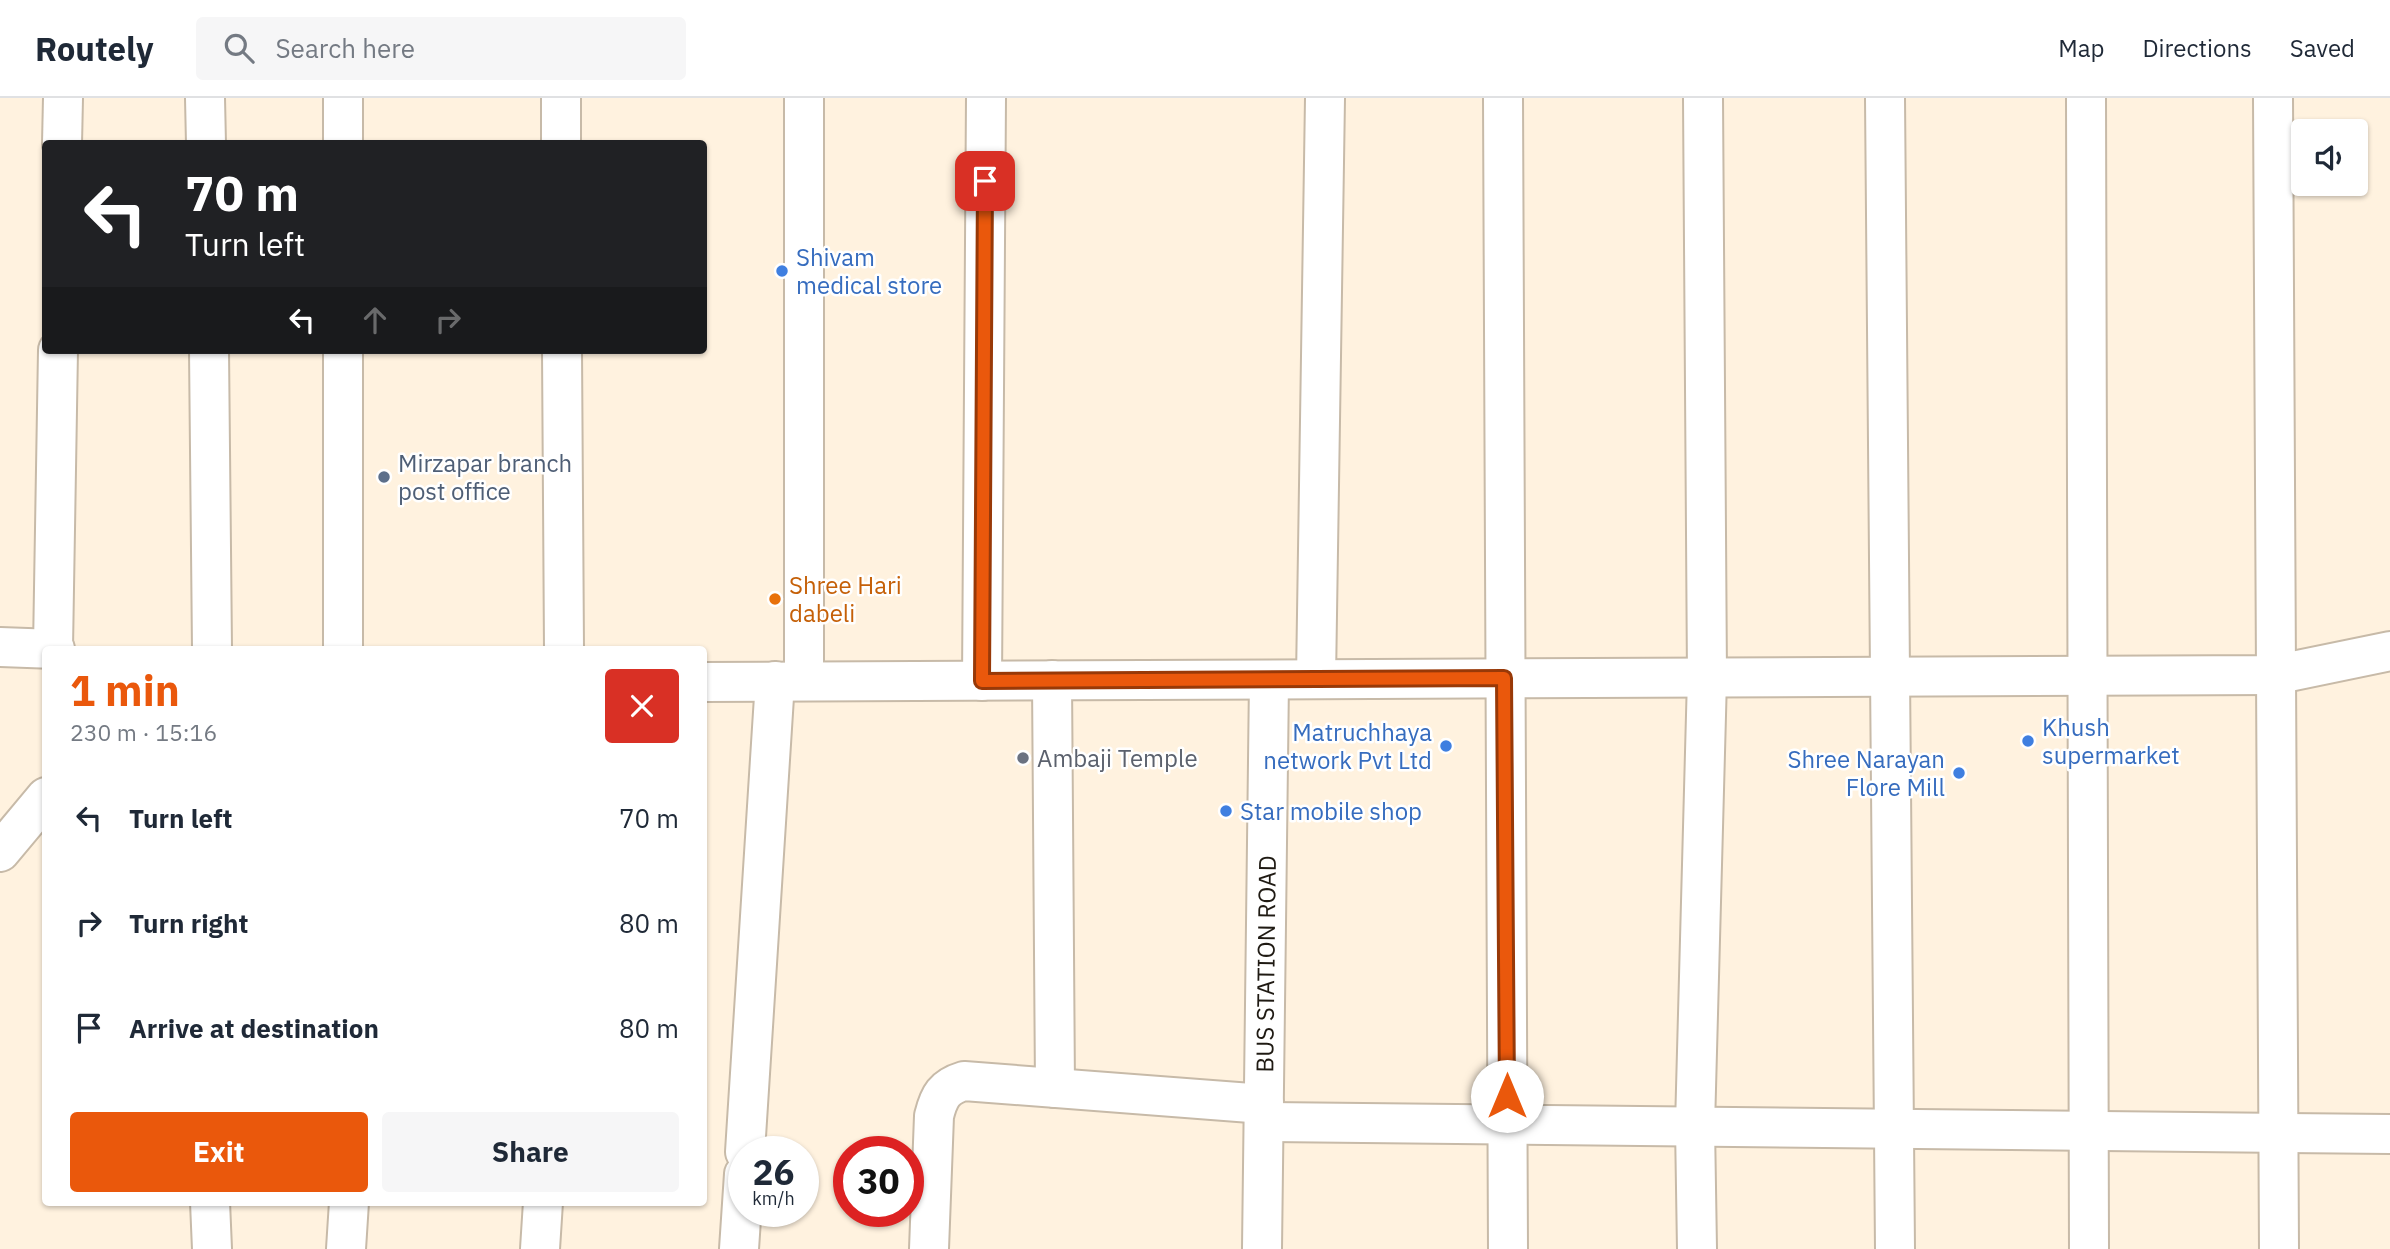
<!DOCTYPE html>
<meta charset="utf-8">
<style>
:root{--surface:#fff;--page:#f6f6f7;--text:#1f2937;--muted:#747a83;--line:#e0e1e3;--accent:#ea580c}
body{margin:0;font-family:"IBM Plex Sans",sans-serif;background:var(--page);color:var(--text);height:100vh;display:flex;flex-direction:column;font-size:26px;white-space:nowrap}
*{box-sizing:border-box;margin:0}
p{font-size:23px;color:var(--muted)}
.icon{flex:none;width:38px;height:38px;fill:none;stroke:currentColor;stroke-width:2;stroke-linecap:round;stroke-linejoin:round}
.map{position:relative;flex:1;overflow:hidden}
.details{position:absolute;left:42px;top:548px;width:665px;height:560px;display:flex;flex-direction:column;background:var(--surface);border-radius:7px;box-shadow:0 2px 5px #0004}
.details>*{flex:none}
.top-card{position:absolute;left:42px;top:42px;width:665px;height:214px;border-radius:7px;box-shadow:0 2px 5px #0004;background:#202124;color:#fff;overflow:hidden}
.controls{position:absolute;left:2291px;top:21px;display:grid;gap:14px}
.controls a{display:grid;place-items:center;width:77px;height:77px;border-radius:7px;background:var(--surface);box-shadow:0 2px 5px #0004;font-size:35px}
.speed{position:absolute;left:728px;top:1038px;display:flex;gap:14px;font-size:35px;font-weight:700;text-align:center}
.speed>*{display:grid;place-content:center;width:91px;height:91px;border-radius:50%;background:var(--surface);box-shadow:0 2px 5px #0004;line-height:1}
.speed small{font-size:18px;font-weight:400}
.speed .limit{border:10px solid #d22;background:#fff;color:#111}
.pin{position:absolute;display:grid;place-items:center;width:60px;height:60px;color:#fff;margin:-30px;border-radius:14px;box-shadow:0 4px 10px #0006}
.me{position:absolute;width:77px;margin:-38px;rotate:0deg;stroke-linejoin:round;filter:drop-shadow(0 0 5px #0008)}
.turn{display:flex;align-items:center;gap:24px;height:147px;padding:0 28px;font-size:32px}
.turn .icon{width:91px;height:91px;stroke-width:2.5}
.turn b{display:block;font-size:49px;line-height:60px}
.lanes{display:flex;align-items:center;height:66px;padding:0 28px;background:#0003;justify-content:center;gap:35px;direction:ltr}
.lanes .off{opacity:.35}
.round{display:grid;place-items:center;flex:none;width:74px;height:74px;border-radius:7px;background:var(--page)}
.overview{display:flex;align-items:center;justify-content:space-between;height:119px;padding:0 28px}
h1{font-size:42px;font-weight:700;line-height:52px;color:var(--accent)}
.action{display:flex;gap:14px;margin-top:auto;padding:14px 28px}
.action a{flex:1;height:80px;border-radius:7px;background:var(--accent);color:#fff;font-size:28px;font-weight:700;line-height:80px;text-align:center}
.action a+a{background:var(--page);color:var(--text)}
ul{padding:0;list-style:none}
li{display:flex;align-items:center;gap:21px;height:105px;padding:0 28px}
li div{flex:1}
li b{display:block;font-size:26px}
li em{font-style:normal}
header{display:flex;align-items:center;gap:42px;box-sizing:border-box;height:98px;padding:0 35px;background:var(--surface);border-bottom:2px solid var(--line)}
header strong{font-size:33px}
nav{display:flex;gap:38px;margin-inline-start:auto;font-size:24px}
.search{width:490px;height:63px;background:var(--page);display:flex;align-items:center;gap:18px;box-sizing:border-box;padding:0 24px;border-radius:7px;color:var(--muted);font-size:26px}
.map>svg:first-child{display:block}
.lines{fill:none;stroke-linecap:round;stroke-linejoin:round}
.street-casing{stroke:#c7baa8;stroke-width:42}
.secondary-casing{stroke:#c7baa8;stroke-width:42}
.street{stroke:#fff;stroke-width:38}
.secondary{stroke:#fff;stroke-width:38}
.route-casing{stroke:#983908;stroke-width:18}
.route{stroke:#ea580c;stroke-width:12}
.shop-dot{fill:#3f7fe0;stroke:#fff;stroke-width:2.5}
.service-dot{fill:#5c6f8a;stroke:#fff;stroke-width:2.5}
.food-dot{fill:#e8710a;stroke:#fff;stroke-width:2.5}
.worship-dot{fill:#6b7280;stroke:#fff;stroke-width:2.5}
.labels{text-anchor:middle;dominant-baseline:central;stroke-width:5;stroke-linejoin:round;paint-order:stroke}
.shop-label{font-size:24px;fill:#366cbe;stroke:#fff;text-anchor:start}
.service-label{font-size:24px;fill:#4e5e75;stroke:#fff;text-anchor:start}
.food-label{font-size:24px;fill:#c56008;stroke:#fff;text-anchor:start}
.worship-label{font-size:24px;fill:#5b616d;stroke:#fff;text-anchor:start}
.street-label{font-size:24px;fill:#1f1a13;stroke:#fff}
</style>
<header>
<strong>Routely</strong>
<div class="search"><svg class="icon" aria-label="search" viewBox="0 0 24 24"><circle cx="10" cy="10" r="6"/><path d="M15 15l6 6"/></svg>Search here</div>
<nav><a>Map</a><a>Directions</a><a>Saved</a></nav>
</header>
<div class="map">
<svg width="2390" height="1151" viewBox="0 0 2390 1151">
<rect width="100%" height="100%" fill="#fff2df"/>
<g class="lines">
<defs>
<g id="street">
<polyline points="205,0 206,46"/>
<polyline points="561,0 561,46"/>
<polyline points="804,0 804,583"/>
<polyline points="1503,0 1508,1151"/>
<polyline points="1885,0 1895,1151"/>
<polyline points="2086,0 2089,1151"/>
<polyline points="2273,0 2279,1151"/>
<polyline points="62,46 63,0"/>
<polyline points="343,46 343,0"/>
<polyline points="209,252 212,551"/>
<polyline points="562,252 564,551"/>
<polyline points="0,549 55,551"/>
<polyline points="53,550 58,252"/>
<polyline points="343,551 343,252"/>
<polyline points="1316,581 1325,0"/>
<polyline points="1052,582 1055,990"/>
<polyline points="982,583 986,0"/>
<polyline points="1264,1024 2390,1036"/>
<polyline points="745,1054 775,583"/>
<polyline points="210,1104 212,1151"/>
<polyline points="346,1151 349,1104"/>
<polyline points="540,1151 543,1104"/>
<polyline points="739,1151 744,1076"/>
<path d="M929 1151 934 1018C939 998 944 989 964 983L1264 1006"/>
<polyline points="1697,1151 1695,1028 1707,580 1703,0"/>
</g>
<g id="secondary">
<polyline points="704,584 2274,577 2390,553"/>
<polyline points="0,754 46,699"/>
<path id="s1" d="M1262 1151 1269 582"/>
</g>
</defs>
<!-- street casing -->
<use href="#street" class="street-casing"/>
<!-- secondary casing -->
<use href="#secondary" class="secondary-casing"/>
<!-- street -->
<use href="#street" class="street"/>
<!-- secondary -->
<use href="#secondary" class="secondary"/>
</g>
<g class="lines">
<defs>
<polyline id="route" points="985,83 982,583 1504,580 1507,998"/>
</defs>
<!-- route casing -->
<use href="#route" class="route-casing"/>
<!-- route -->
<use href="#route" class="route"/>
</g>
<!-- markers -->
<g class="shop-dot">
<circle cx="782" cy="173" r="7"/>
<circle cx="2028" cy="643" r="7"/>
<circle cx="1446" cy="648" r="7"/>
<circle cx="1959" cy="675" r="7"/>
<circle cx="1226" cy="713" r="7"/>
</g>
<circle class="service-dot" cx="384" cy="379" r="7"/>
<circle class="food-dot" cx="775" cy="501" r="7"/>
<circle class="worship-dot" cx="1023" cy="660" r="7"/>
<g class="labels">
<!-- shop labels -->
<g class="shop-label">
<text x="796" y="159">Shivam<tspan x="796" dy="28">medical store</tspan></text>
<text x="2042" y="629">Khush<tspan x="2042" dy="28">supermarket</tspan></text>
<text x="1432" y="634" text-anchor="end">Matruchhaya<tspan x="1432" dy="28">network Pvt Ltd</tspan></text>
<text x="1945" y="661" text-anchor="end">Shree Narayan<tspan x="1945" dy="28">Flore Mill</tspan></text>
<text x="1240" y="713">Star mobile shop</text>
</g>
<!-- service labels -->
<g class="service-label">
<text x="398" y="365">Mirzapar branch<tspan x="398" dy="28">post office</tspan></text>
</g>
<!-- food labels -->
<g class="food-label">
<text x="789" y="487">Shree Hari<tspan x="789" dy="28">dabeli</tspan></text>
</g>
<!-- worship labels -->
<g class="worship-label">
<text x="1037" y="660">Ambaji Temple</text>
</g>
<!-- street labels -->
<g class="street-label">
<text stroke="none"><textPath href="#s1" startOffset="285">BUS STATION ROAD</textPath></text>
</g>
</g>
</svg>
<div class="controls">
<a><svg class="icon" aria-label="sound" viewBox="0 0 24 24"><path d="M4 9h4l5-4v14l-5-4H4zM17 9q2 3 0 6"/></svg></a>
</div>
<div class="speed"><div>26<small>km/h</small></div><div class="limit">30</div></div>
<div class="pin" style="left:985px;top:83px;background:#d93025"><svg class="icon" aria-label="arrive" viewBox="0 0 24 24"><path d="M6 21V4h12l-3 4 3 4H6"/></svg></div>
<svg class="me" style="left:1507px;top:998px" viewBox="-20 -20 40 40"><circle r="19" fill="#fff"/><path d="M0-13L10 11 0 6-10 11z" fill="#ea580c"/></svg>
<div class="top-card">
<div class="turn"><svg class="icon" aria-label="left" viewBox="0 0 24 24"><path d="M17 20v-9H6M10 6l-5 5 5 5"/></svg><div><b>70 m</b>Turn left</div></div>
<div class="lanes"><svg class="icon" aria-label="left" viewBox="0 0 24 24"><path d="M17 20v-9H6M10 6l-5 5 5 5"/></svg><svg class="icon off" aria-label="ahead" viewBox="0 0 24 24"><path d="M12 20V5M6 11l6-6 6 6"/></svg><svg class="icon off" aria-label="right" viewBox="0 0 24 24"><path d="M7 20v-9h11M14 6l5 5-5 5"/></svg></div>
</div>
<section class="details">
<div class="overview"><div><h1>1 min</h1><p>230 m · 15:16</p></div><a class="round" style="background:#d93025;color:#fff"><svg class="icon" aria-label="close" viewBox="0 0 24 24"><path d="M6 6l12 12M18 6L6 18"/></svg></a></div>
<ul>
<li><svg class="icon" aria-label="left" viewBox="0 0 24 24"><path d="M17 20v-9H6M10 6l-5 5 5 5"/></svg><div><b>Turn left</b></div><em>70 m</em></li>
<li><svg class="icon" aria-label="right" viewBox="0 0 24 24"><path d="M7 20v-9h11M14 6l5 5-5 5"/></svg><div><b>Turn right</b></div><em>80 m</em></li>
<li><svg class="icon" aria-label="arrive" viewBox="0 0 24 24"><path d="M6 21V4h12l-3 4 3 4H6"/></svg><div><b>Arrive at destination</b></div><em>80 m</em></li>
</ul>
<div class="action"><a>Exit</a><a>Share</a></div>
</section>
</div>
